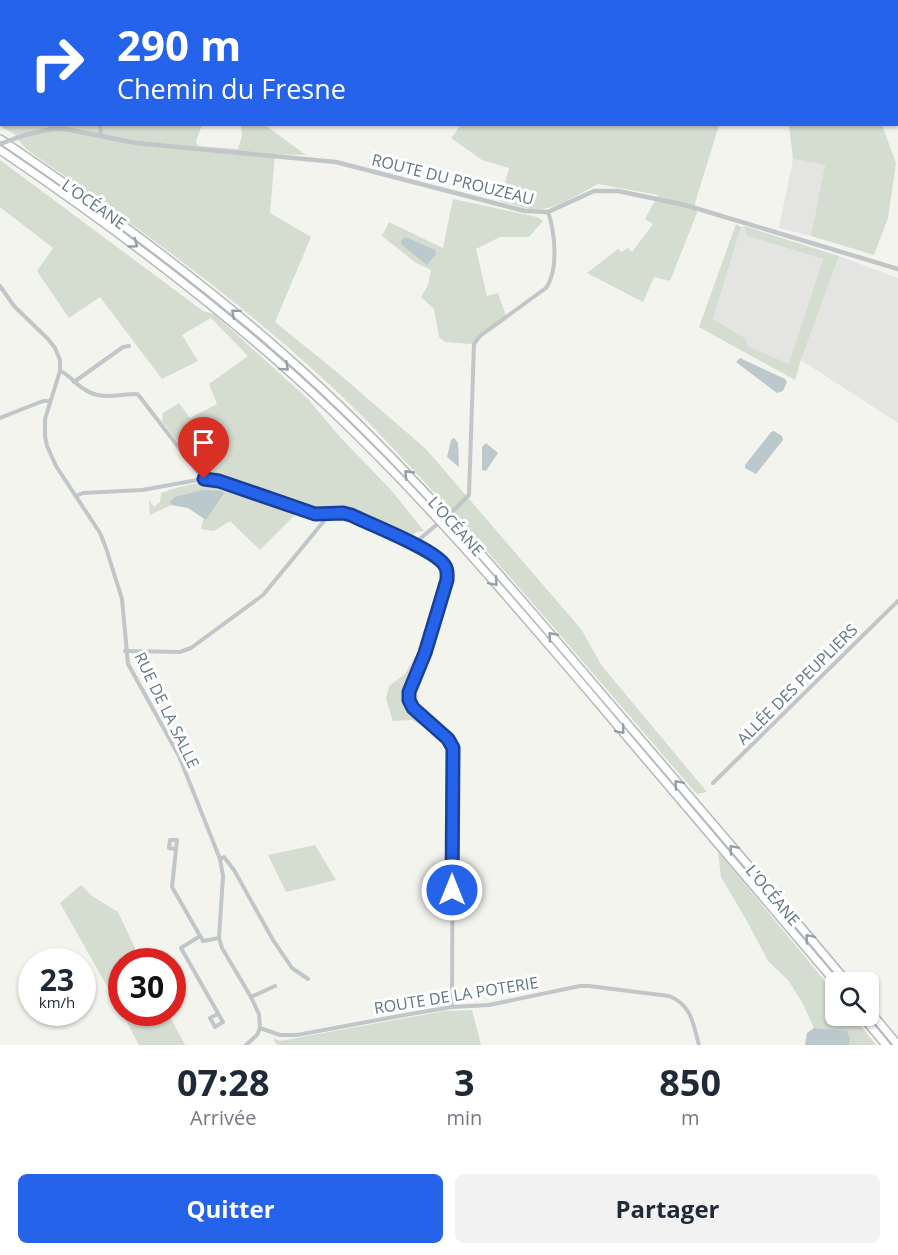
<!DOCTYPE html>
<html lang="fr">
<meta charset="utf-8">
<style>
:root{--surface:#fff;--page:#f2f2f3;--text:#1f2937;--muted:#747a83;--accent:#2563eb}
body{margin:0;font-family:"Open Sans",sans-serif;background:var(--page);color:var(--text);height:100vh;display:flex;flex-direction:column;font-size:22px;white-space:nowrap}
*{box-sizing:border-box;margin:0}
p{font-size:20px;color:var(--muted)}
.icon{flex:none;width:33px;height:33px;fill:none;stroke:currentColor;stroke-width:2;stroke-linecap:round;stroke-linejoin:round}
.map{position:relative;height:1045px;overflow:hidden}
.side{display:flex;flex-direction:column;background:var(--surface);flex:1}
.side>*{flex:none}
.top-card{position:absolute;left:0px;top:0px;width:898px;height:126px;box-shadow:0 2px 4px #0004;background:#2563eb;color:#fff;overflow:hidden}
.tools{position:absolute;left:825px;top:972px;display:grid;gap:12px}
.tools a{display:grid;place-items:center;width:54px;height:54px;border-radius:9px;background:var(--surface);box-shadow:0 2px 4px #0004;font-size:30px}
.speed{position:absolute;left:18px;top:948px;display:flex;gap:12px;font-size:30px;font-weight:700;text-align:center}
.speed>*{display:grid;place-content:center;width:78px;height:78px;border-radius:50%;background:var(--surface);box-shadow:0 2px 4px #0004;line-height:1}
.speed small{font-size:15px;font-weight:400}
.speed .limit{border:9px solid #d22;background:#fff;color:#111}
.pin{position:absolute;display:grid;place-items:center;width:51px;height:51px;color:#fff;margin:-62px -26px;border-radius:50% 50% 50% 0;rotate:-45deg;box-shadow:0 0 6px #0007}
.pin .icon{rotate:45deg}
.me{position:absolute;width:66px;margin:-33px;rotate:0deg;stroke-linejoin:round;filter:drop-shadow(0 0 4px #0008)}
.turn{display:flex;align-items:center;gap:21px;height:126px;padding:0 18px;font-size:27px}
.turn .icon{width:78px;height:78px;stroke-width:2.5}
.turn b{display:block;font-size:42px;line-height:51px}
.eta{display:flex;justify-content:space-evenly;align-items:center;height:102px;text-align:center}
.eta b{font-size:36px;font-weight:700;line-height:42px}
.primary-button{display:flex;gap:12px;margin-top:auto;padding:12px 18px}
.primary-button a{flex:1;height:69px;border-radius:9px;background:var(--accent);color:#fff;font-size:24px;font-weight:700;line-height:69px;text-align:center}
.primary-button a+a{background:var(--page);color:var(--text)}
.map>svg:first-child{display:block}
.built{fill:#e4e5e3}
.green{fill:#d5dcd0}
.water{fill:#bbc9cd}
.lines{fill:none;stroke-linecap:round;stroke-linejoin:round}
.minor-tunnel{stroke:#c8cecf;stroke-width:4;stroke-dasharray:4 2;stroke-linecap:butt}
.motorway-casing{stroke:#b5b9bc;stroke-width:10}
.minor{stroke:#c1c6c8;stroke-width:4}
.tertiary{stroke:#c1c6c8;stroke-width:4.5}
.motorway{stroke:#fff;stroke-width:7}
.tertiary-bridge{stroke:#c1c6c8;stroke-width:4.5}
.oneway{stroke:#90a0a8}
.route-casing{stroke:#184099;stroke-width:15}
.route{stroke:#2563eb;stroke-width:10}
.labels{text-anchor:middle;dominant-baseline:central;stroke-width:6;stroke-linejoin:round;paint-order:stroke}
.street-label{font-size:16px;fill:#607783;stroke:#fff}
</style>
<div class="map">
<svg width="898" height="1045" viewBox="0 0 898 1045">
<rect width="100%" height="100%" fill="#f4f4ef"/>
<!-- built -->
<g class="built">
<polygon points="793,159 825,165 811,236 779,228"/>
<polygon points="744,226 747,236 823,259 789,365 747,346 713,319 741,227"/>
<polygon points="839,256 898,278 898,423 801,360"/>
</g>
<!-- green -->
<g class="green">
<polygon points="579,0 799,0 579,2"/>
<path d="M0 84 2 124 202 125 196 141 198 146 238 149 242 136 241 125H265L306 155 275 154 270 213 311 237 275 322 338 373 426 449 581 629 602 666 707 792 697 794C604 688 515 579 419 476 397 453 376 429 354 408 254 310 140 229 26 149L14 134 0 126Z"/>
<polygon points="461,125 719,125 695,203 697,213 670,281 654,277 643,302 587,273 618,249 621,252 628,248 632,252 653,224 645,219 658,195 598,184 565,202 549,208 532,210 500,201 509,168 482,160 451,138"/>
<polygon points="789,125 882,125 896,163 888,218 874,255 811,236 825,165 793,159"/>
<polygon points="0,160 203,311 214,314 308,399 339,436 391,490 424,531 416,532 410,537 342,511 320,512 201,472 162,421 163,413 179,403 190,418 217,404 209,384 248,356 211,318 182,335 198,361 162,379 100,297 69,318 37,271 53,248 0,207"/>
<polygon points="453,199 537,217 543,221 529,237 500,237 476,249 487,296 498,293 507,319 471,344 445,342 439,337 434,309 421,297 428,285 431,270 416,263 382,236 389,222 443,248"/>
<polygon points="736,224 741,227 713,319 746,339 747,346 789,364 823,259 747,236 744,226 839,256 801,360 795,380 699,327"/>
<polygon points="208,481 223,484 297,513 260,550 230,521 214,531 201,529 203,519 206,520 224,495 170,502 171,505 150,515 149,500 154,507 160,502 161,493 179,487"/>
<path d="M415 657H421C406 691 394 699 428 725L425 727 412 720 393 721 386 699 389 686 405 674Z"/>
<polygon points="315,845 336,880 286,892 268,855"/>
<polygon points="718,852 835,993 836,1016 853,1016 876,1045 849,1045 850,1038 847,1031 814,1028 802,1002 788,980 768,961 748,923 721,877"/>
<polygon points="81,885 92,896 118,912 141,961 122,962 121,1011 60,903"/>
<polygon points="472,1010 481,1045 277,1045 273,1038 280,1041 444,1011"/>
<polygon points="122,1013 168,1013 185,1045 139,1045"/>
</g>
<!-- water -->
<g class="water">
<polygon points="404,238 408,238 435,250 436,254 427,265 401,244 401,241"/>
<polygon points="740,358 785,379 787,382 783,391 777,393 736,362"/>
<polygon points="774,431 782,436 783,440 756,474 745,468 745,465 771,432"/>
<polygon points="454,438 458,443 459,467 447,457 451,440"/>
<polygon points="486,443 498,453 486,471 482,470 482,447"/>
<polygon points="202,490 221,491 224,494 206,520 188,508 171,505 170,502 175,497"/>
<polygon points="814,1028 847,1031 850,1038 849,1045 805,1045 807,1033"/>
</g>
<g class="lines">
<!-- minor-tunnel -->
<polyline class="minor-tunnel" points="435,526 453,511"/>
<defs>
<g id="motorway">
<path d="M0 139C107 211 211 287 306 374 413 472 507 582 601 693 683 789 766 885 847 982"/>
<path d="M0 150C117 229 229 313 332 411 424 498 506 595 589 692 671 789 754 885 836 983"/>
<polyline points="868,1009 898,1045"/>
<polyline points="862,1016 886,1045"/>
</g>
</defs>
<!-- motorway casing -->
<use href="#motorway" class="motorway-casing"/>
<!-- minor -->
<g class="minor">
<polyline points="263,2 264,0"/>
<polyline points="733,2 733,0"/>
<polyline points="0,110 2,110"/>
<polyline points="100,124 101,136"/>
<polyline points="0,286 14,306 48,339 55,348 60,360 60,371 45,419 45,436 47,446 56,466 100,533 106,548 122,599 128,664 179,756 220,859 223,876 219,938 222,948 251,997 259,1014 260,1028"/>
<path d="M60 371C70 375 75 384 84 389 101 401 118 394 137 394L140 397 203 479"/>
<polyline points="74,382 123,347 129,346"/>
<polyline points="0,418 43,401 50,401"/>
<polyline points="76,496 83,493 142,490 203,479 219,481 314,514 325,515"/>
<path d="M453 511 469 495 474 344 480 336 546 288C559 270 555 232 548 212"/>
<polyline points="414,544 435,526"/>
<path d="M125 651 180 652 191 648 263 595 324 521 325 515 343 513 351 515C369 524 437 550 446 566 448 570 447 575 447 580L425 653 409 692V700L413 708 448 739 453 748 452 1007"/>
<polyline points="713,783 898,601"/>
<polyline points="176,849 169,848 170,840 177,840 172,887 203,941 219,938"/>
<polyline points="220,859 224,857 234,870 273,940 292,968 308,979"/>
<polyline points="200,936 181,948 223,1022 215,1027 210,1018 218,1014"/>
<polyline points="251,997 275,986"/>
<path d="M260 1028 280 1035H297L410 1014 452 1007 489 1005 580 986H589L669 996C692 1005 693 1024 699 1045"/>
<polyline points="246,1045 257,1035 260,1028"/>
</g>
<!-- tertiary -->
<polyline class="tertiary" points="25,135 51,129 65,129 136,143 336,162 525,211 548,212 594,191 618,191 685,205 898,269"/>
<!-- motorway -->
<use href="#motorway" class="motorway"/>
<!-- tertiary-bridge -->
<polyline class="tertiary-bridge" points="0,144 25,135"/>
</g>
<!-- one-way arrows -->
<defs><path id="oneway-chevron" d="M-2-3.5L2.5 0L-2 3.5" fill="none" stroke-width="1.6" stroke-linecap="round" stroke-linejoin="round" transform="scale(1.5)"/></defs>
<g class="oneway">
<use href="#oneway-chevron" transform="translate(134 244) rotate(36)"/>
<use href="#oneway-chevron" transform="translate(235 313) rotate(-140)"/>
<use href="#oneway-chevron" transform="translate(285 367) rotate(42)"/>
<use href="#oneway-chevron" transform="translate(408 474) rotate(-134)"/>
<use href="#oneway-chevron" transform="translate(494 582) rotate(49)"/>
<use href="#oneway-chevron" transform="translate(552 636) rotate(-130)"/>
<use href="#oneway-chevron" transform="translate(621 730) rotate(50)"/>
<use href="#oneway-chevron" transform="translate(678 784) rotate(-130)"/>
<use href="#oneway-chevron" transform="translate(733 849) rotate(-130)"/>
<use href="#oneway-chevron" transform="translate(809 938) rotate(-130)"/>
</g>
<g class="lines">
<defs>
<path id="route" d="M204 479 219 481 315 514 343 513 351 515C369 524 437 550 445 566 448 570 447 575 447 580L425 653 409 692V700L413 708 448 739 453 748 452 890"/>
</defs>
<!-- route casing -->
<use href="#route" class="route-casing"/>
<!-- route -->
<use href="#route" class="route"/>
</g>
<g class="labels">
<!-- street labels -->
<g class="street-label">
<text transform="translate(453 179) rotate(14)">ROUTE DU PROUZEAU</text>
<text transform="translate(94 204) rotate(35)">L’OCÉANE</text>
<text transform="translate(456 526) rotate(48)">L’OCÉANE</text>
<text transform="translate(797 684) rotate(-45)">ALLÉE DES PEUPLIERS</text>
<text transform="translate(167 710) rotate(64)">RUE DE LA SALLE</text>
<text transform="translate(773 895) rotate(50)">L’OCÉANE</text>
<text transform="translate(456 995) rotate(-9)">ROUTE DE LA POTERIE</text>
</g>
</g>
</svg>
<div class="tools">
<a><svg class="icon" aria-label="search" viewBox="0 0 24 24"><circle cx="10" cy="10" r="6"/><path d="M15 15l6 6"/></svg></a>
</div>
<div class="speed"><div>23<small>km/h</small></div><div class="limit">30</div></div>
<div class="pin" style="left:204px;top:479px;background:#d93025"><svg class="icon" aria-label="arrive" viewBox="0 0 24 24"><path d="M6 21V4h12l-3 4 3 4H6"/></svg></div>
<svg class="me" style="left:452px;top:890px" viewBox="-20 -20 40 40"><circle r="17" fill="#2563eb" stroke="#fff" stroke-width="3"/><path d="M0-11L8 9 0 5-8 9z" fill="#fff"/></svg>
<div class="top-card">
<div class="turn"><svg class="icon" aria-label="right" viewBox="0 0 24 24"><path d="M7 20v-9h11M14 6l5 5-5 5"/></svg><div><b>290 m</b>Chemin du Fresne</div></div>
</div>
</div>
<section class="side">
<div class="eta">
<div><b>07:28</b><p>Arrivée</p></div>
<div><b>3</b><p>min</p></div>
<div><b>850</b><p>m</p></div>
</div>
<div class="primary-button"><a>Quitter</a><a>Partager</a></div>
</section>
